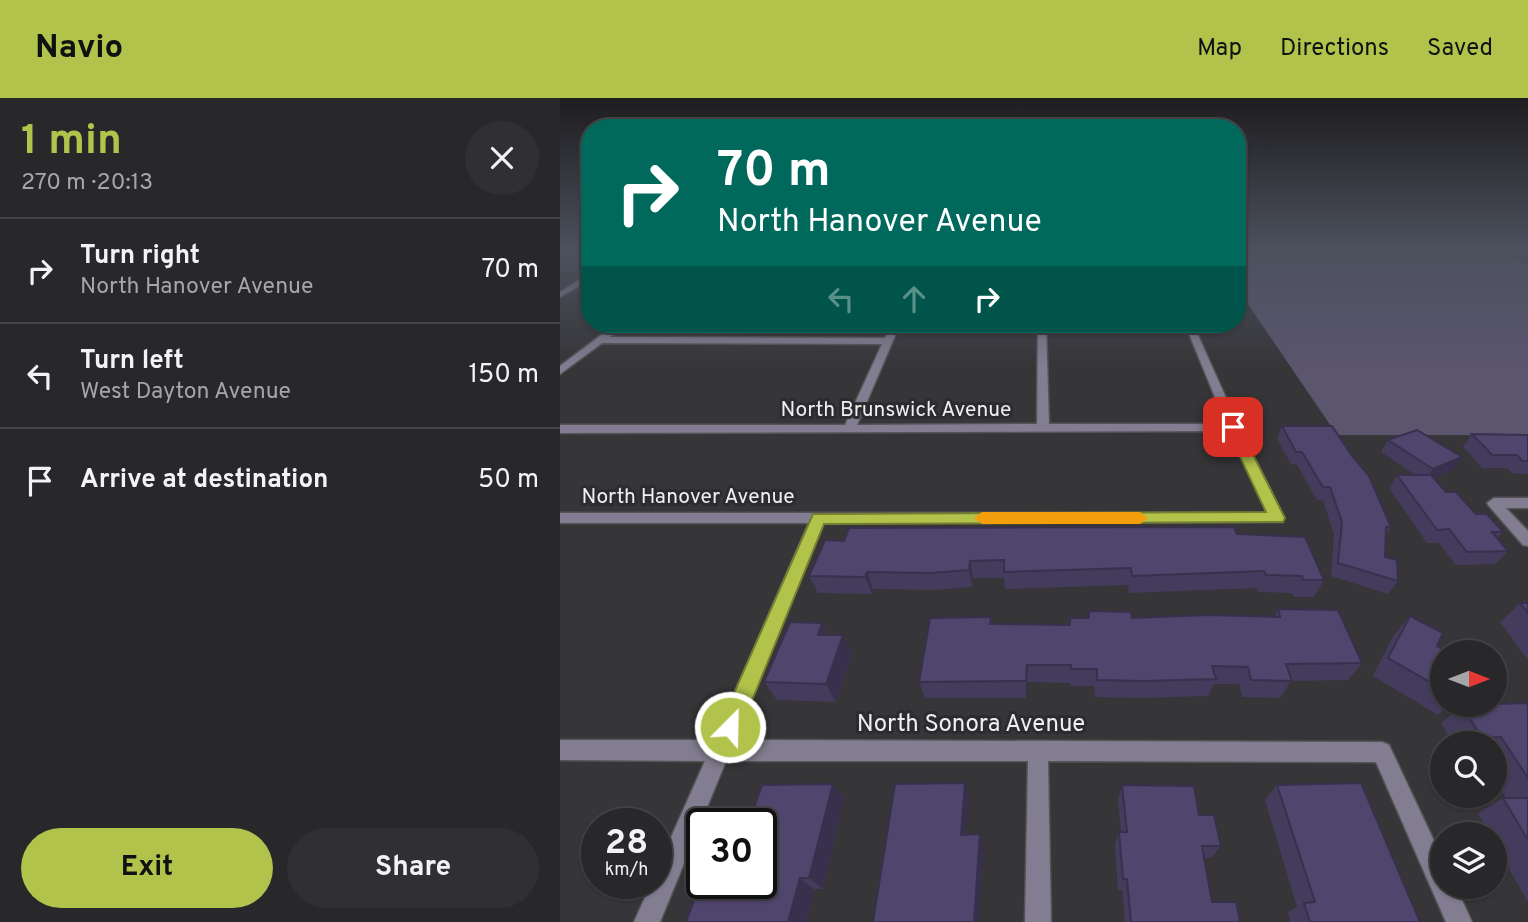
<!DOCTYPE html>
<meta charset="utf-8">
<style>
:root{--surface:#28282a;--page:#303032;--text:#f1f3f6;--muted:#a5a6a8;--line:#444447;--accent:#b2c34c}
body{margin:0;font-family:Overpass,sans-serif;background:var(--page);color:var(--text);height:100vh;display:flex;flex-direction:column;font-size:26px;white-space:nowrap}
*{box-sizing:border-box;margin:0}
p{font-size:23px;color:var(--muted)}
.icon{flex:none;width:38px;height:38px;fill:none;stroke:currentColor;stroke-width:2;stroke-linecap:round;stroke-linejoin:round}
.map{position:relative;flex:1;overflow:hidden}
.details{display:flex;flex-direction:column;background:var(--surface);width:560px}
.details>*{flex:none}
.top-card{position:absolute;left:21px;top:21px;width:665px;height:214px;border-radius:28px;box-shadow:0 2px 5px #0004,0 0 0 2px var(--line);background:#00695c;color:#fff;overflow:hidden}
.needle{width:46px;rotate:90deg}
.controls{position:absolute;left:870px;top:542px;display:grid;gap:14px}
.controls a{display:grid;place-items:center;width:77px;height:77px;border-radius:50%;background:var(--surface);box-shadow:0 2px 5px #0004,0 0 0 2px var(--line);font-size:35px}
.speed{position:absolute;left:21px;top:710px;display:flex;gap:14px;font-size:35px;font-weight:700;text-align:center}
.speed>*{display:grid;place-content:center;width:91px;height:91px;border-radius:50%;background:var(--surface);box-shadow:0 2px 5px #0004,0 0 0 2px var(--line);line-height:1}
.speed small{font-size:18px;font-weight:400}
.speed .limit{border:4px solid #111;border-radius:10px;background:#fff;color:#111}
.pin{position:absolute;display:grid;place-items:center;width:60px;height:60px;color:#fff;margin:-30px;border-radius:14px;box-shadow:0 4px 10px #0006}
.me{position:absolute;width:77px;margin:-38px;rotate:23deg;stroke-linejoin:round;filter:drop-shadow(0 0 5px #0008)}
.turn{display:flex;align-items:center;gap:24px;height:147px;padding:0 21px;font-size:32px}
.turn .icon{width:91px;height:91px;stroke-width:2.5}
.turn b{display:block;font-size:49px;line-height:60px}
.lanes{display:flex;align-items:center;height:66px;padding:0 21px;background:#0003;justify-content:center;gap:35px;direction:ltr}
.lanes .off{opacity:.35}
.round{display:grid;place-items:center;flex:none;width:74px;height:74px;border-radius:37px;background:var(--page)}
.head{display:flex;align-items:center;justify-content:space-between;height:119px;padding:0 21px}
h1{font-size:42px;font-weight:700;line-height:52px;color:var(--accent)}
.button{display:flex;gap:14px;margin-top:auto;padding:14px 21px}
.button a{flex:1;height:80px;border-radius:42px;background:var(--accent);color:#111;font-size:28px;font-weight:700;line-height:80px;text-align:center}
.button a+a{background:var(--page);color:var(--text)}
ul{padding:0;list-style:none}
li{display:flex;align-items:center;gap:21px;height:105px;padding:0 21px;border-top:2px solid var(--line)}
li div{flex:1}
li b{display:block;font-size:26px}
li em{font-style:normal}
header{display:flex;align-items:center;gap:42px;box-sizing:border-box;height:98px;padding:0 35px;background:var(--accent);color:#111}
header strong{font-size:33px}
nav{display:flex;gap:38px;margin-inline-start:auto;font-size:24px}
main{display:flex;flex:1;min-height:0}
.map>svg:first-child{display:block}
.green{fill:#5b556e}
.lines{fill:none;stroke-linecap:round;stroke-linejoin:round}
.minor-casing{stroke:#545356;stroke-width:3}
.tertiary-casing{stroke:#545356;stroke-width:3}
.minor{fill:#827d90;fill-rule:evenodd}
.tertiary{fill:#827d90;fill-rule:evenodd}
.wall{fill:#453b5d}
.shaded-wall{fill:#38304c}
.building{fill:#50456c;stroke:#38304c;stroke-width:2}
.route{fill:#b2c34c;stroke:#747f31;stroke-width:2}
.slow{fill:#f59e0b}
.labels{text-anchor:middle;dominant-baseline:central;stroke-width:6;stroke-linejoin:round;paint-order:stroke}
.street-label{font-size:21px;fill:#efeef1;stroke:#2c2b2e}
.near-street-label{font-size:24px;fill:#efeef1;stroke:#2c2b2e}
</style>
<header>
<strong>Navio</strong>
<nav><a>Map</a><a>Directions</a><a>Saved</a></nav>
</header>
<main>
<section class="details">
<div class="head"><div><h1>1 min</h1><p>270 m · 20:13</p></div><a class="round"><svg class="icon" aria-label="close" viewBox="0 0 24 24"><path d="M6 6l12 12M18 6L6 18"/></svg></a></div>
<ul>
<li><svg class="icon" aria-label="right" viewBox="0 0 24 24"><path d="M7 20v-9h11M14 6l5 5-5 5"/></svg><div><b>Turn right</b><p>North Hanover Avenue</p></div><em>70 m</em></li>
<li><svg class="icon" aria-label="left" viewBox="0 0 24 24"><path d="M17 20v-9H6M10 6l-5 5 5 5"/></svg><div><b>Turn left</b><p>West Dayton Avenue</p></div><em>150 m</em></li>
<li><svg class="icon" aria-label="arrive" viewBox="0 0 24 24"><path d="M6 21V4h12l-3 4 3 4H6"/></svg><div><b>Arrive at destination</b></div><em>50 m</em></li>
</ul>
<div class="button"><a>Exit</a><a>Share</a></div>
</section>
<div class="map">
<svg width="968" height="824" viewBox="0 0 968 824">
<rect width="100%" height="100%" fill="#363538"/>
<!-- green -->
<polygon class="green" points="677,153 943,153 968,167 968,337 777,337 677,190"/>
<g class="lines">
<defs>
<g id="minor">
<polygon points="56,226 65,226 50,239 325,240 332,226 340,226 297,327 477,326 478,226 486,226 489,326 666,326 625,226 633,226 679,329 724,420 722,424 263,425 174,642 822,644 829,647 882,760 882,789 896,789 912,824 886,824 816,664 488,663 491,824 465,824 468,663 166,663 100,824 74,824 91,786 96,786 96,773 145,663 0,662 0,642 154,642 249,425 0,425 0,415 708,415 669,333 0,335 0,327 285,327 322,246 42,245 0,276 0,268"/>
<polygon points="934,400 968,400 968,410 946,410 968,433 968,448 963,447 929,408 927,405"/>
</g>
<polygon id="tertiary" points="27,177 30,177 30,182 0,199 0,194"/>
</defs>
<!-- minor casing -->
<use href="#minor" class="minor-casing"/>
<!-- tertiary casing -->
<use href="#tertiary" class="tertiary-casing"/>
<!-- minor -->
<use href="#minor" class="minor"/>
<!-- tertiary -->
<use href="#tertiary" class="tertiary"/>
</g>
<!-- wall -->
<g class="wall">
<polygon points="722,328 831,429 825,438 825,459 838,483 828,496 771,478 774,437 763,402 757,402 737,367 731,366 717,341"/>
<polygon points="912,336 968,337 968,376 952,375 947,370 922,370 903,349"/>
<polygon points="828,342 893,372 874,380 886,394 916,416 943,434 937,440 948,453 936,466 896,467 879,445 867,445 829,390 837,377 855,377 821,354"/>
<polygon points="677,436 764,482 754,499 734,499 732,495 698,494 697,490 569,495 568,487 445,491 444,480 413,480 412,489 375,492 313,491 312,496 258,495 249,478"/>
<polygon points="960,505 968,505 968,562 940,524"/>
<polygon points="718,511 802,565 788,582 731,583 720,600 682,599 679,586 654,586 648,598 580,600 535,599 534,588 510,588 510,585 467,584 466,600 365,600 359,584 431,519 432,526 510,527 510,520 528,520 529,513 572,520 714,519"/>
<polygon points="850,518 877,548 882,555 882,607 889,607 878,617 813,578 834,537"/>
<polygon points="262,525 268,537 283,537 292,556 276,604 217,602 204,584"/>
<polygon points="902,608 968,608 968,804 934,744 934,737 930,737 918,715 943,700 946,700 934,682 934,646 893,646 881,625"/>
<polygon points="273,686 284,700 263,791 254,791 246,824 191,719"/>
<polygon points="562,687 639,717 661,748 651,760 644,760 652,804 680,824 565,824 562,792 558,792 555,747 559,734 561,734 558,702"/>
<polygon points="717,687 860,824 730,824 728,814 737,809 705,702"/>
</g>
<!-- shaded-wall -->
<g class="shaded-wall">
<polygon points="902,359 893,372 864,384 873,371"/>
<polygon points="410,463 413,480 412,489 409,472"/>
<polygon points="307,474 313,491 312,496 305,479"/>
<polygon points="262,525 271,544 258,537"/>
<polygon points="283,537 292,556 276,604 266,586"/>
<polygon points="467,567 467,584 466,600 466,583"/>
<polygon points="405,685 409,699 405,750 401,737"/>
<polygon points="273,686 284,700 263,791 249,780"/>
<polygon points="420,736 424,749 419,824 414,824"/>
<polygon points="240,780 254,791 246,824 228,824"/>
</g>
<!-- building -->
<g class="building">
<polygon points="722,328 772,328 792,358 809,378 831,429 826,429 825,459 837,462 838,483 778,465 782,424 770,389 763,389 742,354 736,354"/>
<polygon points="857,332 902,359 873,371 828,342"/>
<polygon points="912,336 968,337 968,363 962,363 957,357 932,357"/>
<polygon points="837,377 871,377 886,394 896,394 916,416 927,416 943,434 932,434 948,453 907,454 889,431 877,432"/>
<polygon points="674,429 677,436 745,439 764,482 743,482 742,478 706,477 704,473 572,478 571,470 444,474 444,462 410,463 409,472 371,475 307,474 305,479 249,478 265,442 284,443 289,430"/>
<polygon points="960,505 968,505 968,515"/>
<polygon points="718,511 778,512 802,565 726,566 732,583 691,582 688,569 652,568 656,581 585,583 537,582 537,571 511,571 511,567 467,567 466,583 359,584 370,520 431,519 430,526 510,527 510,520 529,520 529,513 571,514 572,520 649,517 720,519"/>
<polygon points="850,518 883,535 877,548 890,555 882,555 882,591 828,560"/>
<polygon points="230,524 262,525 258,537 283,537 266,586 204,584"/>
<polygon points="966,605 968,608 968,680 941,639 922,640 902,608 934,607 934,606"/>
<polygon points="405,685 401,737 420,736 414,824 313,824 335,686"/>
<polygon points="801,685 860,824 750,824 744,805 755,804 717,687"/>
<polygon points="273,686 249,780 240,780 228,824 126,824 142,782 142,786 201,786 201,726 163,726 166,720 191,719 202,687"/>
<polygon points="562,687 634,688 639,717 654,717 661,748 642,748 652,804 676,804 680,824 571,824 567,781 563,781 559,734 567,734"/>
<polygon points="943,700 968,700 968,742"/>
</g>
<!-- sky -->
<linearGradient id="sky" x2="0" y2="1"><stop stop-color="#1e1d1f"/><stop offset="0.57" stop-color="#4c515e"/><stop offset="1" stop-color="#4c515e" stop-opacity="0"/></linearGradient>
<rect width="968" height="269" fill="url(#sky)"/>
<!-- route -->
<polygon class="route" points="673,325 679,329 725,420 723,424 264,426 178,637 170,641 162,637 159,629 253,416 706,414 666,329"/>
<!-- slow -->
<polygon class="slow" points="422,414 580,414 588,420 580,426 422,426 414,420"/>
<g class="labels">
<!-- street labels -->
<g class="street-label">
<text x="336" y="312">North Brunswick Avenue</text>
<text x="128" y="399">North Hanover Avenue</text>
</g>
<!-- near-street labels -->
<g class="near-street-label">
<text x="411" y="627">North Sonora Avenue</text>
</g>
</g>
</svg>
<div class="controls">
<a><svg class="needle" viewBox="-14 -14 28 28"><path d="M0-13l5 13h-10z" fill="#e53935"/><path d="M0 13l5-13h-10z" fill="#a5a6a8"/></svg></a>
<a><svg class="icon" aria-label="search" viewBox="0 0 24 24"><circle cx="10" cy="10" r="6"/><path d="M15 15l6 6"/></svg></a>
<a><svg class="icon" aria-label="layers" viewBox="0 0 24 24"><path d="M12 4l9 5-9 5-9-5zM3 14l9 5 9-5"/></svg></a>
</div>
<div class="speed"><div>28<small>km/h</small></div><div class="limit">30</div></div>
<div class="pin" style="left:673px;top:329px;background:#d93025"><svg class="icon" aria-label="arrive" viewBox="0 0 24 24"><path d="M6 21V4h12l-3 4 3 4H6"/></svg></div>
<svg class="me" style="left:170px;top:629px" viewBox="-20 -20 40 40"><circle r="17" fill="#b2c34c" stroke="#fff" stroke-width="3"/><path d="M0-11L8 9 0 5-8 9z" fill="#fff"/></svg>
<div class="top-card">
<div class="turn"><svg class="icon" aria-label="right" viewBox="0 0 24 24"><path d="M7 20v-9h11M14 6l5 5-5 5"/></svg><div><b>70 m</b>North Hanover Avenue</div></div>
<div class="lanes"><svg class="icon off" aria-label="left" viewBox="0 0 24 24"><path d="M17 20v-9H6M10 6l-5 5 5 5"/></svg><svg class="icon off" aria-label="ahead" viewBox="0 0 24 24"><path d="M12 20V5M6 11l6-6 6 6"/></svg><svg class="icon" aria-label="right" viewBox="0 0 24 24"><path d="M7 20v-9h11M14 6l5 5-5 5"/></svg></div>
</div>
</div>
</main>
